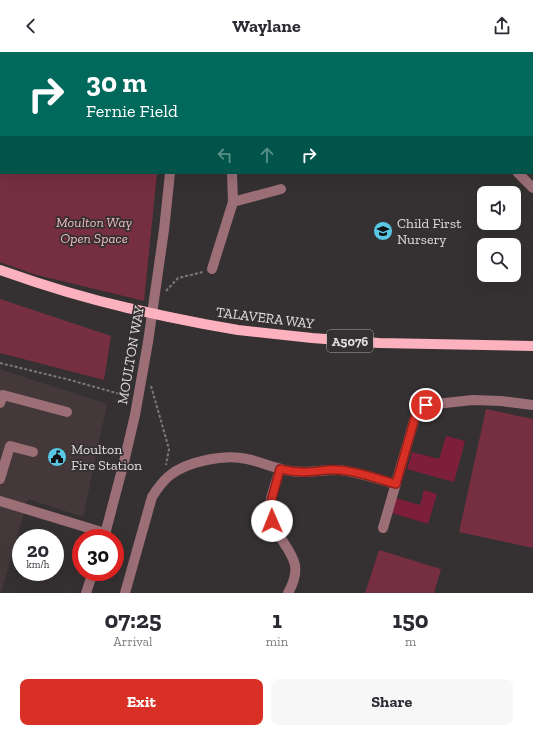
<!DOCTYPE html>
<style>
:root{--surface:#fff;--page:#f7f7f7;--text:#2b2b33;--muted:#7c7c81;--accent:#d93025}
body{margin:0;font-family:"Zilla Slab",serif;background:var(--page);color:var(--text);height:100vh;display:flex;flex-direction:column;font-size:15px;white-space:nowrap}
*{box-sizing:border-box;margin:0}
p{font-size:13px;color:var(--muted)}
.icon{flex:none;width:22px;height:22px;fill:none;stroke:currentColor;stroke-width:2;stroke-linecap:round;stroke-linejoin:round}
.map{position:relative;height:541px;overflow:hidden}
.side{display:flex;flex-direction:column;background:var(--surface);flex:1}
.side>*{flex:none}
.guide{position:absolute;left:0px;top:0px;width:533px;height:122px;box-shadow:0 4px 16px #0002;background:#00695c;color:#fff;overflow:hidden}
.tools{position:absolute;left:477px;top:134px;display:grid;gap:8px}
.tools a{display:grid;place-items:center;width:44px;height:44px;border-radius:8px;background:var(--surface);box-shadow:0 4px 16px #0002;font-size:20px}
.speed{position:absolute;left:12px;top:477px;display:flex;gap:8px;font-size:20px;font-weight:700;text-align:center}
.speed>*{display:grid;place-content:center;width:52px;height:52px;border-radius:50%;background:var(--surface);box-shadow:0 4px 16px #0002;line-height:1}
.speed small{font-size:10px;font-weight:400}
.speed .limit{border:6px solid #d22;background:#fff;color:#111}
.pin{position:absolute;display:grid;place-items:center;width:34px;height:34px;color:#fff;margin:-17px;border:2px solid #fff;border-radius:50%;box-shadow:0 1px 4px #0007}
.me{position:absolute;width:44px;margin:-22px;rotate:359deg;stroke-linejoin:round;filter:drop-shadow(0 0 3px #0008)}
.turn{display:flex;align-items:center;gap:14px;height:84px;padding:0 20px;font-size:18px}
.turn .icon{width:52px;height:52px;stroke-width:2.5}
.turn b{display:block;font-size:28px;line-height:34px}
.lanes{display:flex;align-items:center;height:38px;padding:0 20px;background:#0003;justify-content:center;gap:20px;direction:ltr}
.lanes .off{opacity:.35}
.eta{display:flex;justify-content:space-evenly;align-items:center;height:68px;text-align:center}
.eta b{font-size:24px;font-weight:800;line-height:28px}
.primary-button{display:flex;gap:8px;margin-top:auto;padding:8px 20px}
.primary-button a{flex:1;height:46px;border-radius:8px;background:var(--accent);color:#fff;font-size:16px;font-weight:800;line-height:46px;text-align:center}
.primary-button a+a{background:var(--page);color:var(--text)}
header{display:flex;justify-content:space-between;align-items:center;height:52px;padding:0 20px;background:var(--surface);font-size:18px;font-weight:800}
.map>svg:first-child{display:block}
.built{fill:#44383a}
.green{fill:#762f40}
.building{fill:#7d1f3b}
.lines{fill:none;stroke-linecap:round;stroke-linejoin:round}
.path{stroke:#7c7879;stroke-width:2;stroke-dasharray:3 2;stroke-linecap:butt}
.minor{stroke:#9c6f77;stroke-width:10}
.major{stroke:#fcb1bf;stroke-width:10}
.major-bridge{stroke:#fcb1bf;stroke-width:10}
.route-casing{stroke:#8d1f18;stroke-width:10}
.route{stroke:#d93025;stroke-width:7}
.labels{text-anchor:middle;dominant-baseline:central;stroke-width:3.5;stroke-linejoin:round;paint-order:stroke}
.shield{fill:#353031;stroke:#ada8a9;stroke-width:1}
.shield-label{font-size:13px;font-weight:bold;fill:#e0dcdd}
.park-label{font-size:14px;font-style:italic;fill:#f0bac3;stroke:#353031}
.poi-label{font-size:14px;fill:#e0dcdd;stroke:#353031;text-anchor:start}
.street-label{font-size:14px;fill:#e0dcdd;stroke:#353031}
</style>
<header><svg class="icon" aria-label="back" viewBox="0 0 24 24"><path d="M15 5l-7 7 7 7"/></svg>Waylane<svg class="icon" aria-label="share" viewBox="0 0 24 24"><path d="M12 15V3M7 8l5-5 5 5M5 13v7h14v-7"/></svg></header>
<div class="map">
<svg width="533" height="541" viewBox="0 0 533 541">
<rect width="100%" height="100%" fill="#353031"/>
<!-- built -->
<g class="built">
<polygon points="0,0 112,0 113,1 1,1 1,93 0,94"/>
<polygon points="0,317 107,352 83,465 28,447 1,541 0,541"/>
</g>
<!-- green -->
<g class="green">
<polygon points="1,93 1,121 157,121 144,249 33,222 0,210 0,94"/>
<polygon points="0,247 111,284 104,328 0,301"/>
<polygon points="486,357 533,367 533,496 459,480"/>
<polygon points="379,498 441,517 434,541 365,541"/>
</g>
<!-- building -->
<g class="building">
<polygon points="446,384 465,389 454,430 407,417 412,400 439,407"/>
<polygon points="424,438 437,442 428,472 392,461 396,446 420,453"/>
</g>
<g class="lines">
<!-- path -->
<g class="path">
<polyline points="354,0 355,1"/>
<polyline points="166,239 178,226 203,220"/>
<polyline points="0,311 70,328 127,344 127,343"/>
<polyline points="151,334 169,397 166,413"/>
</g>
<!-- minor -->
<g class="minor">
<polyline points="89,0 90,1"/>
<polyline points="172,0 172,1"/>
<polyline points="212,0 212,1"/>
<polyline points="507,1 509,0"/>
<polyline points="518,121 533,136"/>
<polyline points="233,150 281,137"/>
<polyline points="212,217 233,150 232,121"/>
<polyline points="0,351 3,343 67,360"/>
<path d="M280 417C277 428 269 448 269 459 269 464 272 470 274 474 287 501 306 509 288 541"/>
<polyline points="0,427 10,394 33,400"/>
<polyline points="0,449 105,481"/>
<polyline points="383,476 416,362 419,356 426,353 473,348 501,349 533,353"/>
<polyline points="104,486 124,410 135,363 148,290 164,178 170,121"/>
<polyline points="86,541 93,520"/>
<path d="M125 541 152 445C157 437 162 430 169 424 187 409 225 402 247 407 262 410 276 417 291 419 307 422 323 417 340 418 358 420 377 427 396 432"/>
</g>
<!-- major -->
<g class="major">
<path d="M0 218C42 233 84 246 128 256"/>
<polyline points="169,265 204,272 238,278 312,286 379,291 533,294"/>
</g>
<!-- major-bridge -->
<polyline class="major-bridge" points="128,256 169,265"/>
</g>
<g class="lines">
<defs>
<path id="route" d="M272 469 269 460 272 446 280 417C288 419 296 420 304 420 316 420 327 417 338 418 358 419 377 427 396 432L416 362 419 356 426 353"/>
</defs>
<!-- route casing -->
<use href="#route" class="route-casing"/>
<!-- route -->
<use href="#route" class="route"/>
</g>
<!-- icons -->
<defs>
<symbol id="school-disc" viewBox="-11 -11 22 22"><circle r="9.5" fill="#59c8e5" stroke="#353031"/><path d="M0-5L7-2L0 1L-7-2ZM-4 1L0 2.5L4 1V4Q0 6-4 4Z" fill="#111"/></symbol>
<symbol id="civic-disc" viewBox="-11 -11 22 22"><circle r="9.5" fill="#59c8e5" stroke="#353031"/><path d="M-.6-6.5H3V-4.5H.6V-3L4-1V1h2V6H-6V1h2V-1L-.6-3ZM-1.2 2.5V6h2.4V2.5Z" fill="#111"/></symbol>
</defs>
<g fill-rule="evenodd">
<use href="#school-disc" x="372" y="168" width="22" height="22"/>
<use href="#civic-disc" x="46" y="394" width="22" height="22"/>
</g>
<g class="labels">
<!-- shield labels -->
<rect class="shield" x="327" y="278" width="46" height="22" rx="3"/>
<g class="shield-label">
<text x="350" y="289">A5076</text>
</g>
<!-- park labels -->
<g class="park-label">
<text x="94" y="170">Moulton Way<tspan x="94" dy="16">Open Space</tspan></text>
</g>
<!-- poi labels -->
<g class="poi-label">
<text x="397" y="171">Child First<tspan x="397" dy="16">Nursery</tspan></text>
<text x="71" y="397">Moulton<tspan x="71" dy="16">Fire Station</tspan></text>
</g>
<!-- street labels -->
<g class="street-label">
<text transform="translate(265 266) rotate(7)">TALAVERA WAY</text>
<text transform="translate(131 303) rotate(-80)">MOULTON WAY</text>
</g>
</g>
</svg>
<div class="tools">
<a><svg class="icon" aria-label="sound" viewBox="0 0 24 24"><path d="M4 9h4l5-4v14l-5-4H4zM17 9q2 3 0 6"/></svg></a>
<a><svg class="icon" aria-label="search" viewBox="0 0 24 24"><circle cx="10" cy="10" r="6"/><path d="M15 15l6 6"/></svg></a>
</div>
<div class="speed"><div>20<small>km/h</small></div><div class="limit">30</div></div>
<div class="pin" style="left:426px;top:353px;background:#d93025"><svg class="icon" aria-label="arrive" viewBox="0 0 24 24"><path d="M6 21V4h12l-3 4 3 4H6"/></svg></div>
<svg class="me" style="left:272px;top:469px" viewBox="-20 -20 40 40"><circle r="19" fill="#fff"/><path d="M0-13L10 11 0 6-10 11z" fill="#d93025"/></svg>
<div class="guide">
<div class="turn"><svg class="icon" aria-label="right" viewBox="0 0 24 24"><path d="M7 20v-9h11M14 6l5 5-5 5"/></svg><div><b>30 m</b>Fernie Field</div></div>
<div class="lanes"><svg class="icon off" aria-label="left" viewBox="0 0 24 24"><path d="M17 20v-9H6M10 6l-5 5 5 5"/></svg><svg class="icon off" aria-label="ahead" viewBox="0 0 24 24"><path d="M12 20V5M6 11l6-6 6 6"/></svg><svg class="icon" aria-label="right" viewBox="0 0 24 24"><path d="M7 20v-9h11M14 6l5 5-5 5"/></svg></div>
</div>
</div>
<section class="side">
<div class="eta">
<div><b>07:25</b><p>Arrival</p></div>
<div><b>1</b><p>min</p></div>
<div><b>150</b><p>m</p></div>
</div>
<div class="primary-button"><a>Exit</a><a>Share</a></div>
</section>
